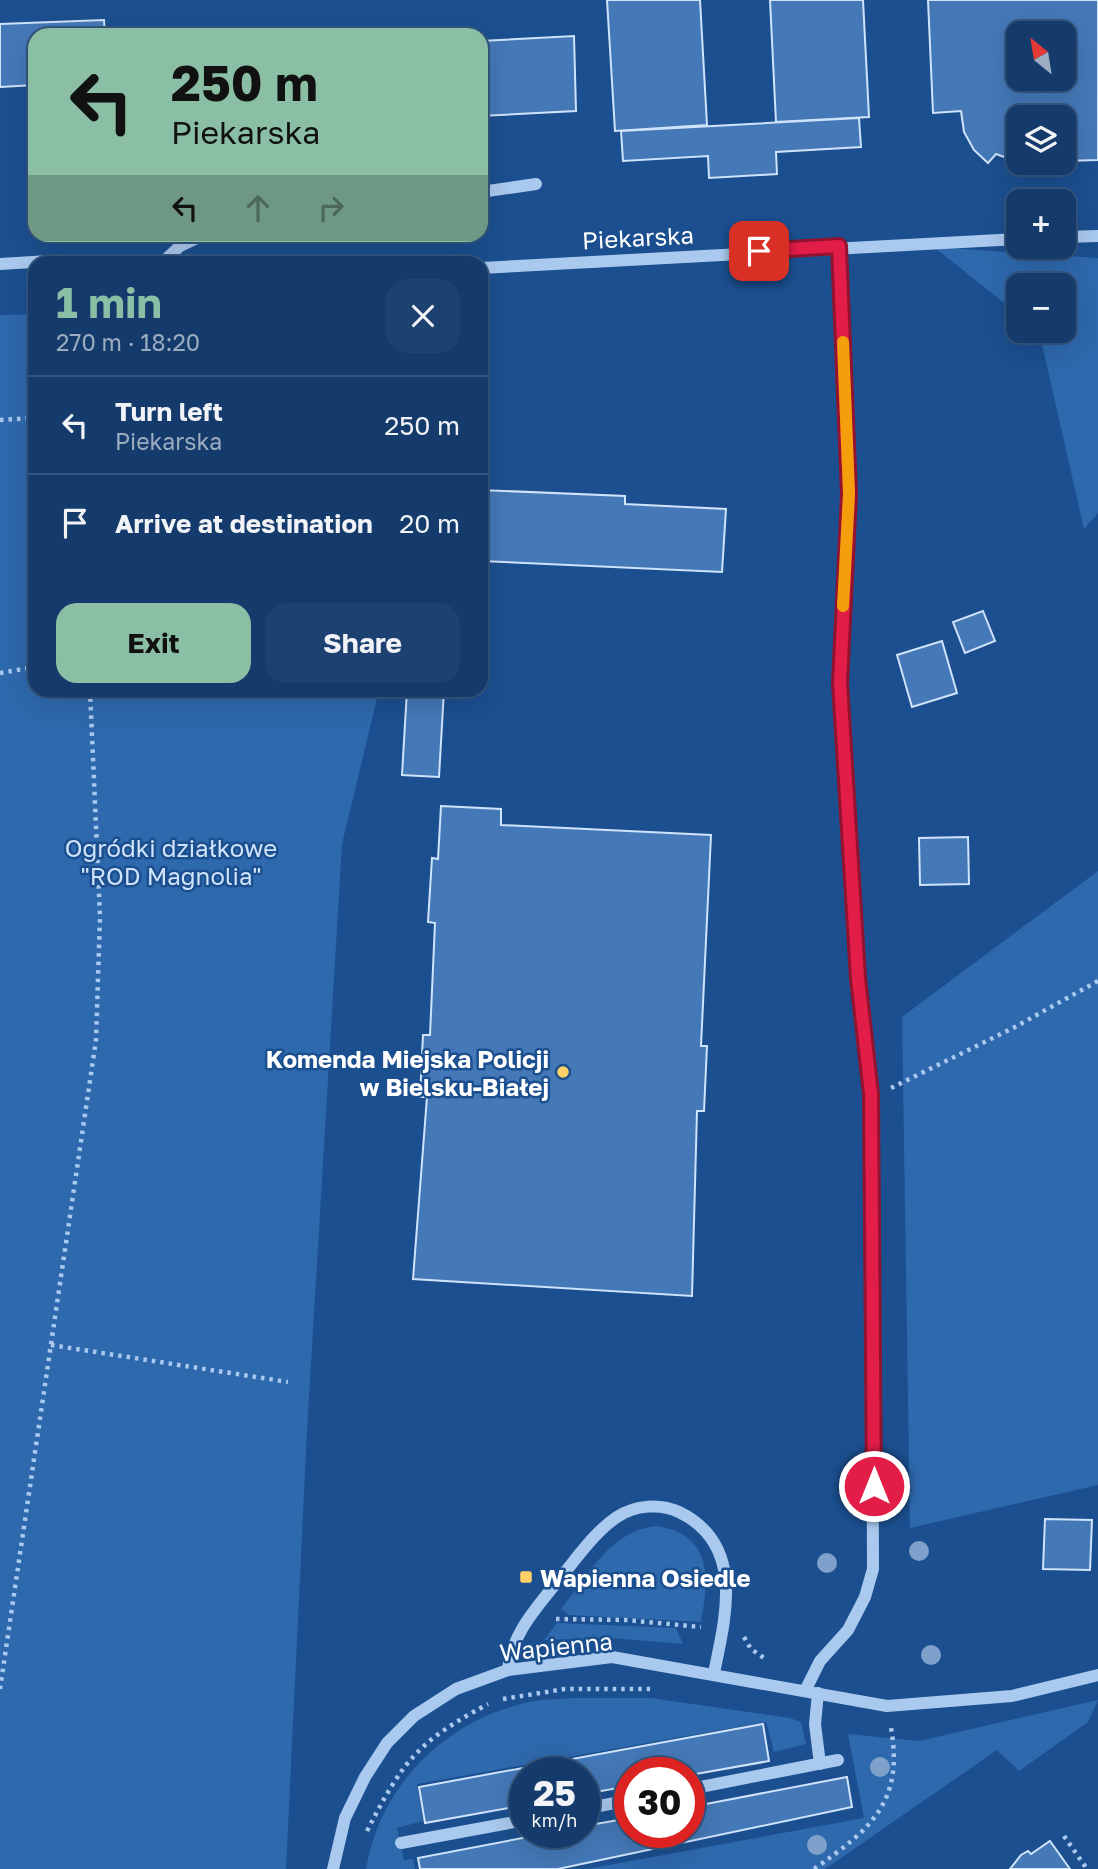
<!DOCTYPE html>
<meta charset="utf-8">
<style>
:root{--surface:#143b6b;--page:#1d4271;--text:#f1f3f6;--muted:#9dadc1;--line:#33557e;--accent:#8abfa5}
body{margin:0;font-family:"Golos Text",sans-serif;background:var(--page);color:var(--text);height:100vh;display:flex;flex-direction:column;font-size:26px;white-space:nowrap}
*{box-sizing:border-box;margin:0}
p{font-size:23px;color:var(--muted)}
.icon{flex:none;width:38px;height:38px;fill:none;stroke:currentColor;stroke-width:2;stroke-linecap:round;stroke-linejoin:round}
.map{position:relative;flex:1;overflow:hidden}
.drawer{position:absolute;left:28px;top:256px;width:460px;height:441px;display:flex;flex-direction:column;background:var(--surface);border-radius:21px;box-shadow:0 7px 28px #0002,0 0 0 2px var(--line)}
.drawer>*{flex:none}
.guide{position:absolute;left:28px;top:28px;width:460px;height:214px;border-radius:21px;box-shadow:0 7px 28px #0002,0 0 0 2px var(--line);background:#8abfa5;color:#111;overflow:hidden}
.needle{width:46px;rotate:330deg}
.buttons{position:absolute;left:1006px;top:21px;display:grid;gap:14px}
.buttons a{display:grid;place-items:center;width:70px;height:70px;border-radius:14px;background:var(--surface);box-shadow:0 7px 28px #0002,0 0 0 2px var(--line);font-size:35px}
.speed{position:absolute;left:509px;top:1757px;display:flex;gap:14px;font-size:35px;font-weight:700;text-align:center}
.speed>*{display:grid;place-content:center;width:91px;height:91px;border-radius:50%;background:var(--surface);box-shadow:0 7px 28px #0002,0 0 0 2px var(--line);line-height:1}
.speed small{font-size:18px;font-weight:400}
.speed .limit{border:10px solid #d22;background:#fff;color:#111}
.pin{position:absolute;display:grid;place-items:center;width:60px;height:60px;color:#fff;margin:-30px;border-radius:14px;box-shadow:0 4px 10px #0006}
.me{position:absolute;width:77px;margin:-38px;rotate:0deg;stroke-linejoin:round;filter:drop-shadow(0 0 5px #0008)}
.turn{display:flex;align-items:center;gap:24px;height:147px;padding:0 28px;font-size:32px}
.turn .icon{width:91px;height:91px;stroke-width:2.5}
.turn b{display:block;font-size:49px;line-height:60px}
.lanes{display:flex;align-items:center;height:66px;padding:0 28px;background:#0003;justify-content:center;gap:35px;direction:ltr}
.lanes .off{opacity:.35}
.round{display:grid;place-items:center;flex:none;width:74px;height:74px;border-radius:21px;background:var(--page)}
.head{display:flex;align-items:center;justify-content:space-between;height:119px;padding:0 28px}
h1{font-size:42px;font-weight:700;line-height:52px;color:var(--accent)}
.action{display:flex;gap:14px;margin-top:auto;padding:14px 28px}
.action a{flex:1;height:80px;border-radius:21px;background:var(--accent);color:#111;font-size:28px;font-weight:700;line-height:80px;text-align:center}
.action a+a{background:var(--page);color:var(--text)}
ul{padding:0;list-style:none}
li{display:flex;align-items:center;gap:21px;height:98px;padding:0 28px;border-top:2px solid var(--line)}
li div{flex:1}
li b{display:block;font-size:26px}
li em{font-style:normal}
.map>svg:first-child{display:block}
.green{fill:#2e69ad}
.building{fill:#4478b7;stroke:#cfe3fa;stroke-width:2;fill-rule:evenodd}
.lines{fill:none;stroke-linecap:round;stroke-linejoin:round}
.path{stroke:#a9c9ee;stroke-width:4.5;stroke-dasharray:3.5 5;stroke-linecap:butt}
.minor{stroke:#a9c9ee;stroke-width:12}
.tree{fill:#7ea0ca}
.route-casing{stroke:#92132f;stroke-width:18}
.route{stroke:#e11d48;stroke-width:12}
.slow{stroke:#f59e0b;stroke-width:12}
.poi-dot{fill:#ffd166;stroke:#1b4f8f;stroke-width:2.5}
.labels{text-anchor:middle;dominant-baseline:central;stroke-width:5;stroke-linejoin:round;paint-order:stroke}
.street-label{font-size:24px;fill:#fff;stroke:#1b4f8f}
.park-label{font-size:24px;fill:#cfe3fa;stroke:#1b4f8f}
.poi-label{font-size:24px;font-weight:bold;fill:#fff;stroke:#1b4f8f;text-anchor:end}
</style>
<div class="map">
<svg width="1098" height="1869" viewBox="0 0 1098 1869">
<rect width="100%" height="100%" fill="#1b4f8f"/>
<!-- green -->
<g class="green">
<polygon points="934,247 1098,258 1098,513 1084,529 1039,331 1064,331 1064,285 1018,285 1018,314"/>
<polygon points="35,314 35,690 379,690 342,844 307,1431 286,1869 0,1869 0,315"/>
<polygon points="1098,871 1098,1485 910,1528 902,1017"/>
<path d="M656 1526C712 1534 710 1578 701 1622L569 1615 561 1609C588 1575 610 1531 656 1526Z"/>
<polygon points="557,1623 676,1628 683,1644 611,1638 544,1640"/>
<path d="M573 1698H651L790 1718 801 1722 806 1744 774 1752 766 1722 417 1784 423 1821 397 1828 404 1860 413 1859 415 1869H366C380 1786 443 1723 524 1703 540 1699 557 1699 573 1698Z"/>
<polygon points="1098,1700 1088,1722 1019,1771 997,1750 825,1869 587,1869 864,1818 848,1734 919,1741"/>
</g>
<!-- building -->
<g class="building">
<polygon points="607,0 700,0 707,125 615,131"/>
<polygon points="770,0 863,0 869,117 776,122"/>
<path d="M928 0H1098V160L1064 161V117H1018V162L996 154 988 163 974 150 964 132 961 111 933 113ZM1018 33H1064V79H1018Z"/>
<polygon points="104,20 105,35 35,35 35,85 0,87 0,24"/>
<polygon points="574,36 576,111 481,116 481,41"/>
<polygon points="859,118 861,147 776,152 777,174 709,178 708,156 623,161 621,131"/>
<polygon points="481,490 625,496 625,504 726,509 722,572 481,561"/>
<polygon points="983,611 995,641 965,653 953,622"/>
<polygon points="942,641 957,693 912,707 897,655"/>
<polygon points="407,690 444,690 439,777 402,775"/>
<polygon points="441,806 501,809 501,825 711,835 701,1046 707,1046 704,1111 697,1111 692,1296 413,1279 427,1097 420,1097 423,1035 430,1035 435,923 428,922 432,858 438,859"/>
<polygon points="968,837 969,884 920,885 919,838"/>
<polygon points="1045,1519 1092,1520 1090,1570 1043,1569"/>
<polygon points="763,1724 769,1761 690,1775 690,1773 630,1773 630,1786 584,1794 584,1773 525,1773 525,1805 425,1823 419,1787"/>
<polygon points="847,1777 852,1807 558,1869 420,1869 418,1858 554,1832 584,1832 584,1826 630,1818 630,1832 690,1832 690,1807"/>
<polygon points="1050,1841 1070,1869 1010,1869 1021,1855 1028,1851 1031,1854"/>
</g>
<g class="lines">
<!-- path -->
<g class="path">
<polyline points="0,420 35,418"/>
<polyline points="0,673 35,667"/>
<polyline points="891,1088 1015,1027 1098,981"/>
<polyline points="51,1345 288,1382"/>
<polyline points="556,1619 626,1620 701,1627"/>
<polyline points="744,1637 751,1649 764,1658"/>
<polyline points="0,1689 96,1040 100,917 90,690"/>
<polyline points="503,1699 565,1689 650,1689"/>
<path d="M367 1831C403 1761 417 1742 488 1704"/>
<polyline points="1064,1836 1087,1869"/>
<path d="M814 1869C871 1829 904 1802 891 1728"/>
</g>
<!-- minor -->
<g class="minor">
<polyline points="481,192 536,184"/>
<polyline points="1064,237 1098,236"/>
<polyline points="163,262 180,246 205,234"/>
<polyline points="0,264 49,261 99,262"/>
<polyline points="481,268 1018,239"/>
<path d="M508 1670C512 1634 534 1611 556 1583 575 1561 593 1533 617 1517 635 1505 660 1503 679 1512 745 1544 726 1615 714 1673"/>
<polyline points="805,1691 820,1661 848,1630 865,1597 873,1569 871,1095 857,978 840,683 849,494 840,246"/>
<polyline points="818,1693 815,1724 820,1764"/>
<polyline points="690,1789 838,1760"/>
<polyline points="584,1809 630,1800"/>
<polyline points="401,1843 525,1820"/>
<polyline points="333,1869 345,1818 365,1777 387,1743 414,1716 456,1689 508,1670 612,1657 887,1706 1012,1696 1098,1675"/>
</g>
</g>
<!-- trees -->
<g class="tree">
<circle cx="919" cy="1551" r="10"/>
<circle cx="827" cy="1563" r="10"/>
<circle cx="931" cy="1655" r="10"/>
<circle cx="880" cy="1767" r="10"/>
<circle cx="817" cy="1845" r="10"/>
</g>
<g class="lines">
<defs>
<polyline id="route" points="759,251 839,246 849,494 840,683 858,978 871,1094 874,1486"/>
</defs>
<!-- route casing -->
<use href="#route" class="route-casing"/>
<!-- route -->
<use href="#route" class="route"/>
<!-- slow -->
<polyline class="slow" points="843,342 849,494 843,606"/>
</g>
<!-- markers -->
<g class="poi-dot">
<circle cx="563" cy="1072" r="7"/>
<rect x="519" y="1570" width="14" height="14" rx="3.5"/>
</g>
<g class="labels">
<!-- street labels -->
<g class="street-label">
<text transform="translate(638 237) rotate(-3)">Piekarska</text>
<text transform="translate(556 1646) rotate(-6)">Wapienna</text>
</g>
<!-- park labels -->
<g class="park-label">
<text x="171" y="847">Ogródki działkowe<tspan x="171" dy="28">"ROD Magnolia"</tspan></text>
</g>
<!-- poi labels -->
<g class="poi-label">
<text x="549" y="1058">Komenda Miejska Policji<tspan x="549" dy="28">w Bielsku-Białej</tspan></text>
<text x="540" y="1577" text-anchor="start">Wapienna Osiedle</text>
</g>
</g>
</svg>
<div class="buttons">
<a><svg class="needle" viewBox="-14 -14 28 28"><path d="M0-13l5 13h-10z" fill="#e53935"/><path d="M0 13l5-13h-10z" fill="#9dadc1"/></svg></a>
<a><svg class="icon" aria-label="layers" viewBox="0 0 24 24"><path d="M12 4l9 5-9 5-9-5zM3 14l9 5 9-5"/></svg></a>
<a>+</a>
<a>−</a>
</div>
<div class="speed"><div>25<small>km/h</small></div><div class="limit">30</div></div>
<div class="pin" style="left:759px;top:251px;background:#d93025"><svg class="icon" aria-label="arrive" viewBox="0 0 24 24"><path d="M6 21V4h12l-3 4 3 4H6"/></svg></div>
<svg class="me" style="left:874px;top:1486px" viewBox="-20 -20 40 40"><circle r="17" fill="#e11d48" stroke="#fff" stroke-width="3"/><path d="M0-11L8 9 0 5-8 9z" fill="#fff"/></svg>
<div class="guide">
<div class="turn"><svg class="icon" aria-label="left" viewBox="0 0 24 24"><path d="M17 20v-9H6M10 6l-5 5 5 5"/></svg><div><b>250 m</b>Piekarska</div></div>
<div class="lanes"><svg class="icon" aria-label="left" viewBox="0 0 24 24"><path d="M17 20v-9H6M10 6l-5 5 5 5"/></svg><svg class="icon off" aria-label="ahead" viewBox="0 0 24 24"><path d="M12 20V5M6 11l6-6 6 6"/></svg><svg class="icon off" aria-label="right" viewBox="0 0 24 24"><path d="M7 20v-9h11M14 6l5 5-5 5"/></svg></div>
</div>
<section class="drawer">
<div class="head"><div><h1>1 min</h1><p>270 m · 18:20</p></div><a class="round"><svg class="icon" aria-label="close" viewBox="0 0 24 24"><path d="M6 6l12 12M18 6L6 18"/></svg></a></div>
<ul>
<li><svg class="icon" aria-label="left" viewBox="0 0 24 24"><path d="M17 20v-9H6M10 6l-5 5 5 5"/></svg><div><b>Turn left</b><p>Piekarska</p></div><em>250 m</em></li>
<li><svg class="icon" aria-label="arrive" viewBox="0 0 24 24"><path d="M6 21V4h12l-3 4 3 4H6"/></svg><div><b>Arrive at destination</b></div><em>20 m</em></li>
</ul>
<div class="action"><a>Exit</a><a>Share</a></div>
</section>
</div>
